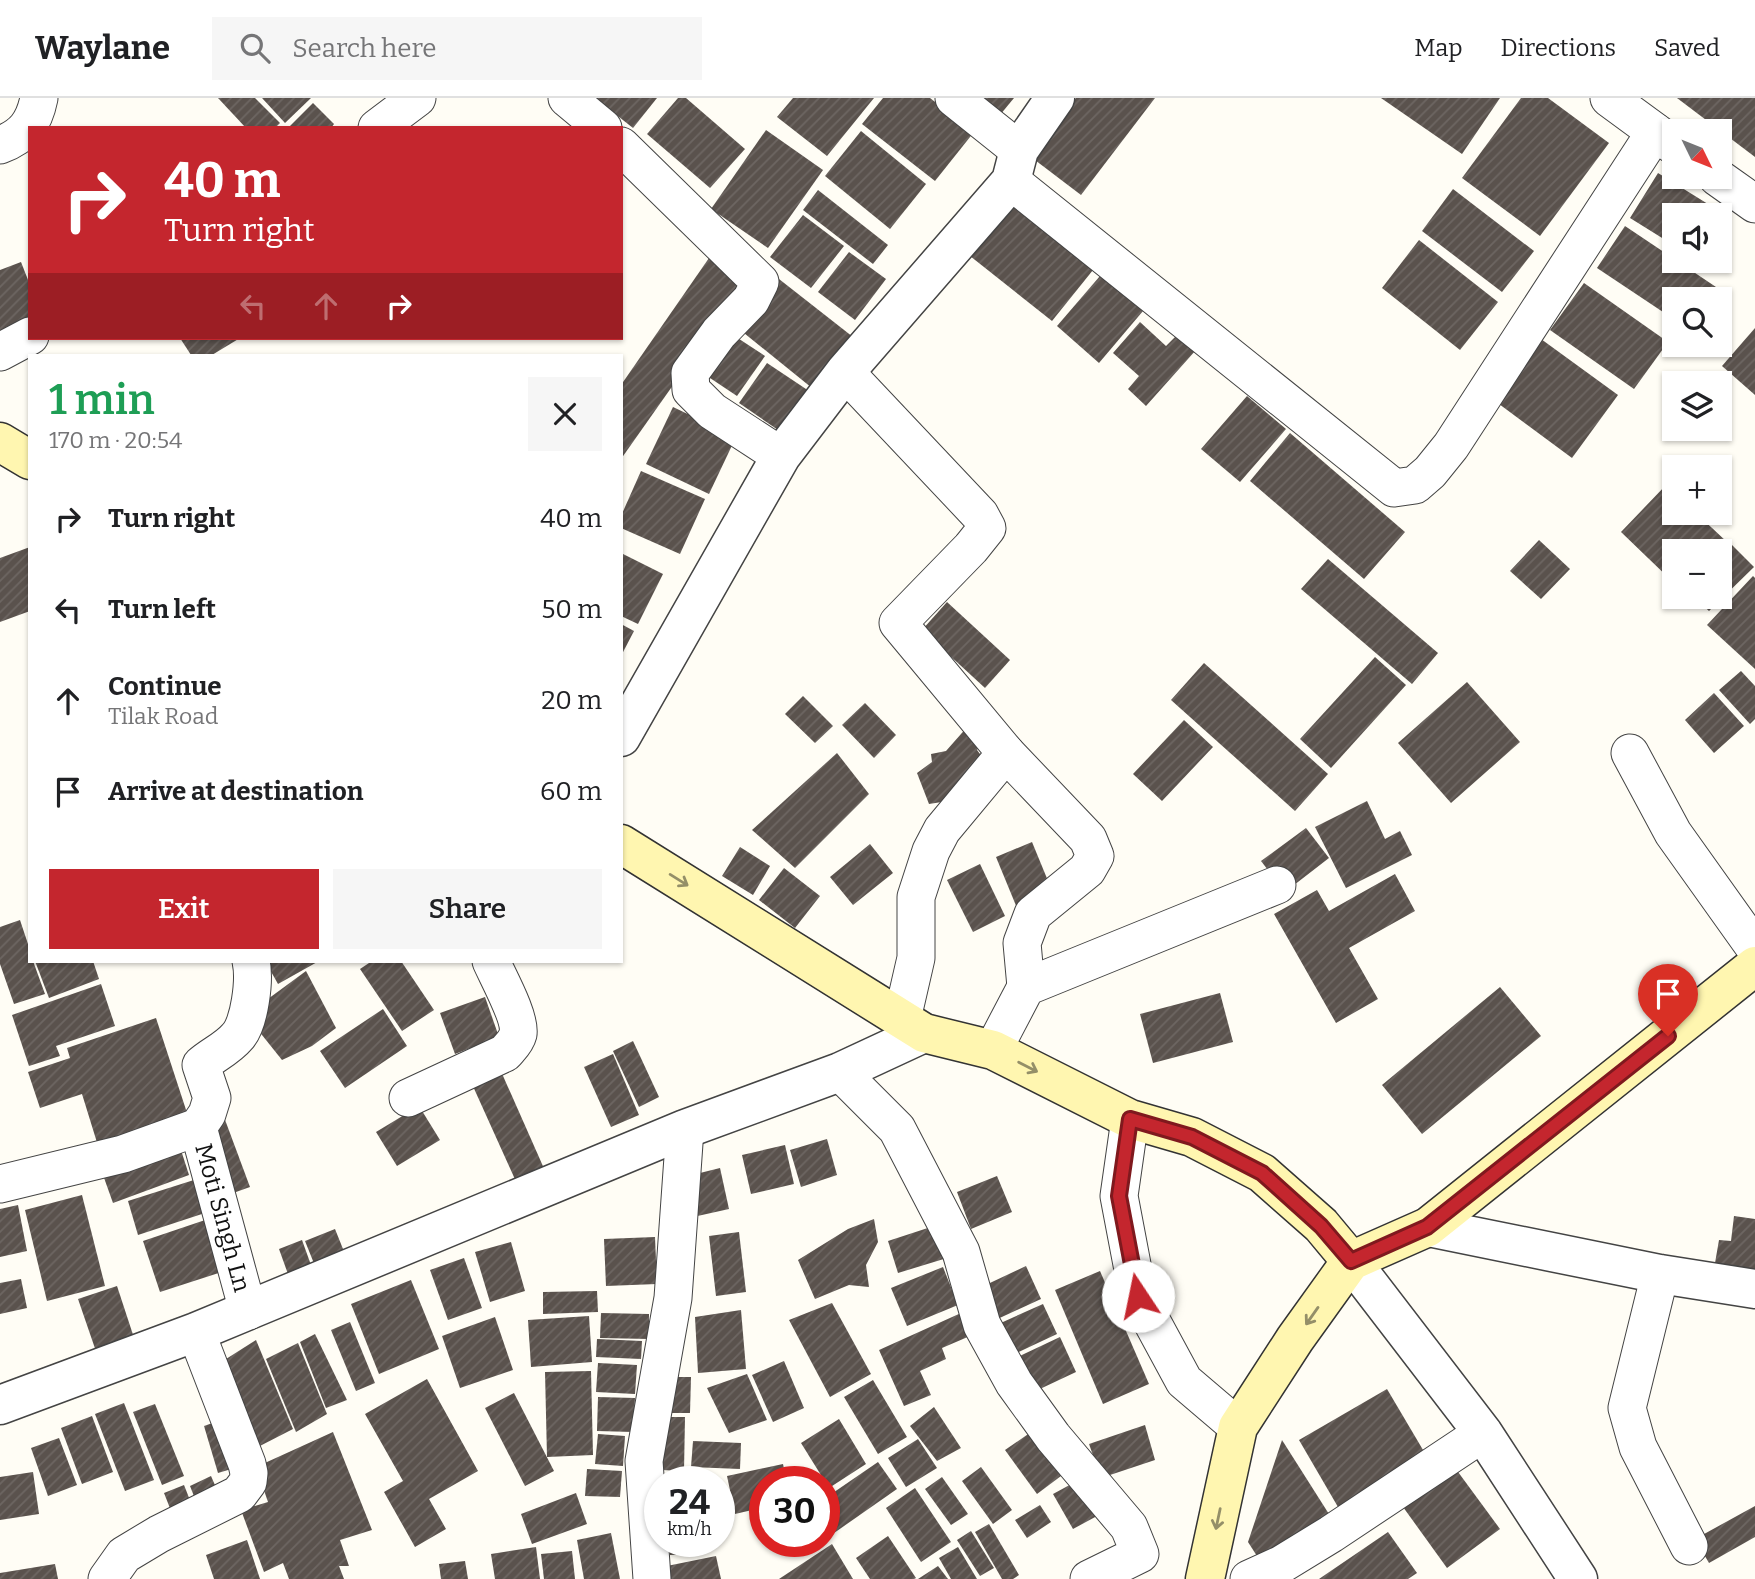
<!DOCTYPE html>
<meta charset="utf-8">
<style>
:root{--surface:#fff;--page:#f6f6f6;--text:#202124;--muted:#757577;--line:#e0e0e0;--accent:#c4262e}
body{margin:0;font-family:Bitter,serif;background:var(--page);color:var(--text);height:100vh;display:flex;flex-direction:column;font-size:26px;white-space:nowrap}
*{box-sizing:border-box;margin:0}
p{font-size:23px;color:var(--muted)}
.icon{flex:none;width:38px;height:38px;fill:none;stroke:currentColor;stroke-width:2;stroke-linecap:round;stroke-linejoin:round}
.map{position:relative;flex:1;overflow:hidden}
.details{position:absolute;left:28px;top:256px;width:595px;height:609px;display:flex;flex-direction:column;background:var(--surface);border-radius:0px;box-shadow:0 2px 5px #0004}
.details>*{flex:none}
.top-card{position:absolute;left:28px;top:28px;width:595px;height:214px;border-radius:0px;box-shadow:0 2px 5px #0004;background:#c4262e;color:#fff;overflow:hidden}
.needle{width:46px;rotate:133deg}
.buttons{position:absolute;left:1662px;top:21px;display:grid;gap:14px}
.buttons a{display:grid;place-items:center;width:70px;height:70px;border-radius:0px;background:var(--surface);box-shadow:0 2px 5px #0004;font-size:35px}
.speed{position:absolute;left:644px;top:1368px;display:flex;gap:14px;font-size:35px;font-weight:700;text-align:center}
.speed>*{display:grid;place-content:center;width:91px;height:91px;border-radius:50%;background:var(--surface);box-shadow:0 2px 5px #0004;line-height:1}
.speed small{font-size:18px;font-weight:400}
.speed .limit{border:10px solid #d22;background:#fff;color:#111}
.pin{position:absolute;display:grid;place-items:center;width:60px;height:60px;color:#fff;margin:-72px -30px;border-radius:50% 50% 50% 0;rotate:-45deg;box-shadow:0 0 7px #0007}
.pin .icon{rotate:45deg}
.me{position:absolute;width:77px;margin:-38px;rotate:349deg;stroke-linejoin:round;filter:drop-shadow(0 0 5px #0008)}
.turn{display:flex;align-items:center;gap:24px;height:147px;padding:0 21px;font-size:32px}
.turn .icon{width:91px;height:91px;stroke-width:2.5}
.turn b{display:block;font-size:49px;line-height:60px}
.lanes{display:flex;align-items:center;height:66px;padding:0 21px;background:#0003;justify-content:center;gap:35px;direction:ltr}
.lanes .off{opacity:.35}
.round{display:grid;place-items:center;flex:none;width:74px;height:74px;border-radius:0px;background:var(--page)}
.summary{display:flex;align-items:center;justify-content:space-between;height:119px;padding:0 21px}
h1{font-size:42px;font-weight:600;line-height:52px;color:#1e9e55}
.cta{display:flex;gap:14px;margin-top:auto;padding:14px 21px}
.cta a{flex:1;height:80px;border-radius:0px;background:var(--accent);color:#fff;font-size:28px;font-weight:600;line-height:80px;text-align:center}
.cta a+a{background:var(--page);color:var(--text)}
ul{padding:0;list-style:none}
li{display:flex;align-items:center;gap:21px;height:91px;padding:0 21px}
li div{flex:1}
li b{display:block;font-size:26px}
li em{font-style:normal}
header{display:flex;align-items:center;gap:42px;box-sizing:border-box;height:98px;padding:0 35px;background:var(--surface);border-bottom:2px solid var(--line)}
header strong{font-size:33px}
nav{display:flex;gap:38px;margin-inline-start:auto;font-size:24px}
.search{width:490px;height:63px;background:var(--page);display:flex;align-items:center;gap:18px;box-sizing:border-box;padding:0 24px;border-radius:0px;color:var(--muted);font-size:26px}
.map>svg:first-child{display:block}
.building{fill:url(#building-hatch)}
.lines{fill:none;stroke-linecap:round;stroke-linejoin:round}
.minor-casing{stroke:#444;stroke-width:39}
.tertiary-casing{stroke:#444;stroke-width:41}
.secondary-casing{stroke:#333;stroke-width:41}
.minor{stroke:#fff;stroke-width:37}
.tertiary{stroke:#fff;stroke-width:38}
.secondary{stroke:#fff6b0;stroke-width:38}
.oneway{stroke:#948f68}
.route-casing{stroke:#7f191e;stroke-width:18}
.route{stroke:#c4262e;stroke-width:12}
.labels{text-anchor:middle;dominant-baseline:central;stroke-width:7;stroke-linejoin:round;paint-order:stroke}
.street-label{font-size:24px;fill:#111;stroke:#fff}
</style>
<header>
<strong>Waylane</strong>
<div class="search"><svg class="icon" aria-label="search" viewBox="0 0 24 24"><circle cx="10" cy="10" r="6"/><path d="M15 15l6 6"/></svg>Search here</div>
<nav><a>Map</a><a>Directions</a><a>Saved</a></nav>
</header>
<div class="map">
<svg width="1755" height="1481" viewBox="0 0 1755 1481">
<defs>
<pattern id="building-hatch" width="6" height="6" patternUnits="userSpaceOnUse" patternTransform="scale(1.75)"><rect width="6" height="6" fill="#5a524d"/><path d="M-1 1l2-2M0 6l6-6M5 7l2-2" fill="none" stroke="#6d6662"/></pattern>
</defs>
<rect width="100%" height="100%" fill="#fffdf5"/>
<!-- building -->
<g class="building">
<polygon points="218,0 255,0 280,25 275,30 246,30"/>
<polygon points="262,0 311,0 285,25"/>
<polygon points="595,0 657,0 633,30"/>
<polygon points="678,0 686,0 745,51 710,90 647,36"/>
<polygon points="793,0 874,0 827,58 777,19"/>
<polygon points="883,0 930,0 974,34 935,83 862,26"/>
<polygon points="968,0 1014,0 995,23"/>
<polygon points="1076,0 1155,0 1081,97 1031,59"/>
<polygon points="1381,0 1500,0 1462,56"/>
<polygon points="1521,0 1548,0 1609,45 1540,138 1462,80"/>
<polygon points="1677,0 1755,0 1755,59"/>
<polygon points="313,5 334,26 331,30 288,30"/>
<polygon points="766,32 823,72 768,150 711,111"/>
<polygon points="861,33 926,86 890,131 825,78"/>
<polygon points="1658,75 1724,116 1720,122 1720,117 1675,117 1675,148 1630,120"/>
<polygon points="1453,91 1534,153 1502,194 1422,133"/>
<polygon points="818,92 888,147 873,166 803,112"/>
<polygon points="1006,103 1093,172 1052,223 965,154"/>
<polygon points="803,117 844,148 811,190 770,159"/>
<polygon points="1625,128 1716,189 1707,201 1675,201 1675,222 1597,170"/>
<polygon points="1419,142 1498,204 1460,252 1382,190"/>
<polygon points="849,154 886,181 855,222 818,194"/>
<polygon points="709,160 745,185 621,361 621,287"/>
<polygon points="21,164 30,187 30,223 0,234 0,172"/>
<polygon points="1100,178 1143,213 1099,265 1057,228"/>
<polygon points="779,181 853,239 812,290 739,231"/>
<polygon points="1584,185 1668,244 1634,291 1550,232"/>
<polygon points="1140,224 1166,248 1178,236 1196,252 1146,308 1128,291 1139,278 1113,255"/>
<polygon points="1755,230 1755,297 1722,268"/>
<polygon points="730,235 765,258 737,298 701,274"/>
<polygon points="180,240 240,240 212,257 191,257"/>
<polygon points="1541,241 1618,297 1572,360 1495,303"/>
<polygon points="767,265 809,293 781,334 739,305"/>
<polygon points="1247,298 1286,331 1240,384 1201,351"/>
<polygon points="673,309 736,339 709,396 646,366"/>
<polygon points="1290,335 1405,434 1364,481 1250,383"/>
<polygon points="641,373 705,401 680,456 621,430 621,418"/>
<polygon points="1666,387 1675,395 1675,415 1696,415 1727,444 1718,453 1675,453 1675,486 1621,434"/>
<polygon points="1539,442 1570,471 1541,501 1510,473"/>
<polygon points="1732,447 1754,469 1709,513 1694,499 1720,499 1720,459"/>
<polygon points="30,449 30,513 0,524 0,460"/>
<polygon points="621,455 663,476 638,526 621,518"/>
<polygon points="1328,461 1438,555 1412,586 1301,491"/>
<polygon points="1753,478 1755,480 1755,571 1707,527"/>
<polygon points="947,504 1010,562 985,590 922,532"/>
<polygon points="621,526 634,533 621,558"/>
<polygon points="1375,559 1406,587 1331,670 1300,641"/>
<polygon points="1204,565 1328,676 1295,713 1171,602"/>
<polygon points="1741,573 1755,588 1755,621 1750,626 1719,592"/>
<polygon points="1467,584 1520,644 1451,705 1398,645"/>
<polygon points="1714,595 1744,628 1714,655 1685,622"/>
<polygon points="803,598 833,628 815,645 785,616"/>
<polygon points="865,605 896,637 874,660 842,627"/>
<polygon points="1184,622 1213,649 1162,703 1133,676"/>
<polygon points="968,628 981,646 977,652 986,664 948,703 929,706 917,675 932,664 931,656 946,653"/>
<polygon points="837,655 869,696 795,770 752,732"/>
<polygon points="1367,703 1385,741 1400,733 1412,757 1346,790 1315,729"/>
<polygon points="1306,730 1329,760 1285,794 1261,763"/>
<polygon points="1032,744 1053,795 1017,810 996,759"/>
<polygon points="870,746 893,775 853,807 830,779"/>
<polygon points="740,749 770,768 753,797 722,778"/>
<polygon points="980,766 1005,818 973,834 947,782"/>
<polygon points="784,770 820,798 795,830 759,802"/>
<polygon points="1395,776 1415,813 1349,850 1378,901 1336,925 1274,816 1317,792 1329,813"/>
<polygon points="20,822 30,852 30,863 33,863 45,896 14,906 0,866 0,829"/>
<polygon points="35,863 93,863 99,881 49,900"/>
<polygon points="265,863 319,863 278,886"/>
<polygon points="372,863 401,863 434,912 402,933 360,871"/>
<polygon points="306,873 336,930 312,948 282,962 246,917"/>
<polygon points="101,886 115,928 56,948 60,958 29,968 12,917"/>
<polygon points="1500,889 1541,938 1422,1036 1382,987"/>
<polygon points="1220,895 1233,944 1153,965 1140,916"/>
<polygon points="485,899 499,939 455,956 440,915"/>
<polygon points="383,911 407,948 345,990 320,953"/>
<polygon points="156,920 189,1021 99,1051 82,996 40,1010 28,974 70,960 67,950"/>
<polygon points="633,943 659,999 639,1009 613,953"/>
<polygon points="613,956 639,1017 611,1029 584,969"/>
<polygon points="496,962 546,1075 518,1088 467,975"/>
<polygon points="419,1008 440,1042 397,1068 376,1034"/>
<polygon points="221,1011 250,1089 222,1099 200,1033"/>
<polygon points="827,1041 837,1077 801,1089 790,1052"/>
<polygon points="785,1047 794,1086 751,1096 742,1057"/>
<polygon points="180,1049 189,1077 113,1105 103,1077"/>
<polygon points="720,1070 729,1111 693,1119 684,1079"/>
<polygon points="997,1078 1012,1114 971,1131 957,1094"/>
<polygon points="197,1081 208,1114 138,1137 128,1103"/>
<polygon points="82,1097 105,1188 47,1203 25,1112"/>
<polygon points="18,1107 27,1153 0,1159 0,1111"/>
<polygon points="1734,1118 1755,1121 1755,1171 1715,1165 1719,1142 1731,1143"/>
<polygon points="214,1119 231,1171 160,1194 143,1143"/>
<polygon points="874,1121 878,1144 866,1167 869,1189 849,1187 815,1201 798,1162 848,1131"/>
<polygon points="937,1127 947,1160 898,1175 888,1143"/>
<polygon points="335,1131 349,1166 319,1178 305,1143"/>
<polygon points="739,1134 746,1194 716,1198 709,1138"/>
<polygon points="655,1139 657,1186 606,1188 604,1141"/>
<polygon points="302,1142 316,1181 293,1190 279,1151"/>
<polygon points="511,1144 525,1193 490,1204 475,1154"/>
<polygon points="464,1160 482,1210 448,1222 430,1172"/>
<polygon points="1026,1168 1041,1201 991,1224 975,1192"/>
<polygon points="943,1169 958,1207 907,1228 891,1190"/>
<polygon points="1100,1173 1149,1286 1103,1306 1055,1192"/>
<polygon points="21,1181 27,1210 0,1216 0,1185"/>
<polygon points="411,1182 439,1251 379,1276 351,1206"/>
<polygon points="117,1188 138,1252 100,1265 78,1201"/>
<polygon points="597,1193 598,1214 543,1216 543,1194"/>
<polygon points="832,1205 871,1276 830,1299 789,1222"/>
<polygon points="1043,1206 1057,1236 1008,1259 994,1228"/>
<polygon points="741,1212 746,1271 698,1275 695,1219"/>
<polygon points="601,1215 649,1216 649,1241 600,1240"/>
<polygon points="961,1215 970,1238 942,1250 946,1261 920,1273 931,1297 904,1308 879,1252"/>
<polygon points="589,1218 592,1264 531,1269 528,1222"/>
<polygon points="495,1219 513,1272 460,1290 442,1238"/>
<polygon points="350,1224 375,1285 356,1293 331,1232"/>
<polygon points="315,1236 347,1302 326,1310 300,1244"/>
<polygon points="1060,1239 1076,1274 1025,1298 1009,1263"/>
<polygon points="597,1241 642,1243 641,1261 596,1259"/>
<polygon points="256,1242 293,1331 246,1355 215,1268"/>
<polygon points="298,1245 327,1316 296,1334 266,1261"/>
<polygon points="784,1263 804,1310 773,1324 752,1277"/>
<polygon points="598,1265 637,1267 635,1296 596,1294"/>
<polygon points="591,1273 593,1357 547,1359 545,1274"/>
<polygon points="747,1276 767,1322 729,1335 707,1290"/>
<polygon points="665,1279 691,1279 690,1315 664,1315"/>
<polygon points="427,1281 478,1373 429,1401 446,1431 415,1449 384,1394 403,1383 365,1316"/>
<polygon points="873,1282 907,1339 878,1356 844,1299"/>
<polygon points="1387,1291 1426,1357 1338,1409 1299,1342"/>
<polygon points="514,1295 554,1373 525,1388 485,1310"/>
<polygon points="598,1299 635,1300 633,1334 597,1333"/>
<polygon points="124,1305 154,1382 125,1393 95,1316"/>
<polygon points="155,1306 184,1378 162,1387 133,1314"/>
<polygon points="934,1309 961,1350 937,1363 910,1328"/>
<polygon points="92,1318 113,1374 82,1386 61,1330"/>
<polygon points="663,1319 685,1319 684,1373 661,1372"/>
<polygon points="224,1321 238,1369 218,1375 204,1328"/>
<polygon points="839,1321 866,1366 829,1390 801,1345"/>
<polygon points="1145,1327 1155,1362 1101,1380 1089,1346"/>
<polygon points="1034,1332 1065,1375 1037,1396 1005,1352"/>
<polygon points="333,1334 372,1432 340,1442 349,1468 339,1468 344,1481 289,1481 283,1465 264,1474 241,1412 268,1404 256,1369"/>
<polygon points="598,1336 625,1338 623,1368 595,1366"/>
<polygon points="59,1340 77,1387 48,1398 31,1350"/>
<polygon points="918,1341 937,1370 906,1389 888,1360"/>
<polygon points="1282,1342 1334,1424 1264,1469 1248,1444"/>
<polygon points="693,1343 741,1345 740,1371 691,1369"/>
<polygon points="1450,1363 1500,1431 1447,1470 1398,1402"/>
<polygon points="878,1364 897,1391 824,1442 824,1401"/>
<polygon points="783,1366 787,1384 765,1384 765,1409 735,1416 727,1378"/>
<polygon points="981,1369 1012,1412 993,1426 962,1383"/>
<polygon points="587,1371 622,1373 620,1399 585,1398"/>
<polygon points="33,1374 39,1416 0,1422 0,1379"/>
<polygon points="211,1378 221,1401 199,1411 190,1388"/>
<polygon points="942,1379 968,1416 951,1427 925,1391"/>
<polygon points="1077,1383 1097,1418 1073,1431 1053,1396"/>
<polygon points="184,1387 195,1415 175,1423 164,1395"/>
<polygon points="915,1390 951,1444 921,1464 886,1410"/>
<polygon points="576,1395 587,1426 532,1446 521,1416"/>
<polygon points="1040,1407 1051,1424 1027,1440 1015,1422"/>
<polygon points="1755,1408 1755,1439 1709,1465 1695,1441"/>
<polygon points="989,1426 1019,1477 1013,1481 1002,1481 975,1434"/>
<polygon points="971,1433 994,1470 980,1478 957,1442"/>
<polygon points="1388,1434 1417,1475 1408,1481 1319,1481"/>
<polygon points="611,1435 620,1481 584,1481 577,1442"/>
<polygon points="888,1438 916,1480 914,1481 870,1481 856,1460"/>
<polygon points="247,1442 260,1481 214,1481 206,1457"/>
<polygon points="669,1444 695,1444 696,1456 670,1457"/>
<polygon points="832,1446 853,1481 779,1481"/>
<polygon points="536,1449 540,1481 495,1481 491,1456"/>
<polygon points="958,1449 977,1481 951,1481 939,1460"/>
<polygon points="572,1453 575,1481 544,1481 541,1456"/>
<polygon points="716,1458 721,1481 659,1481 657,1470"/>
<polygon points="465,1463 468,1481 441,1481 439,1466"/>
<polygon points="55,1466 58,1481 0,1481 0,1475"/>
<polygon points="938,1468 948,1481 918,1481"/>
</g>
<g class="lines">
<defs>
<g id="minor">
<polyline points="567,0 603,30"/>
<polyline points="954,0 1019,52"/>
<polyline points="1609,0 1673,47"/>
<polyline points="377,30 417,0"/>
<path d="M0 47C24 38 34 25 39 0"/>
<polyline points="621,48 760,184 751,202 719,235 690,275 691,292 712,313 781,358"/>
<polyline points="1717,79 1755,106"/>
<polyline points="1011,83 1394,390 1415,387 1430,374 1451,348 1655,34"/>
<polyline points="0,254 30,238"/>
<polyline points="845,274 980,417 987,430 971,450 898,525 1006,655 1088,741 1095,758 1087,772 1033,816 1022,845 1026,889"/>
<polyline points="1630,655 1673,735 1755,850"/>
<polyline points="902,921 916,860 916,799 931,753 942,732 1006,655"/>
<polyline points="993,952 1026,889 1277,787"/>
<polyline points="840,974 897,1031 961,1154 982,1227 1014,1285 1053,1339 1129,1429 1140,1456 1089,1481"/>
<path d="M408 1000 505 955C510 949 516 944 518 936 521 920 498 879 491 863"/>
<polyline points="1130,1021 1119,1098 1138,1198 1184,1283 1238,1329"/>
<path id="s1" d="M198 1029 248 1213"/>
<path d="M0 1086 123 1056 198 1029 207 1016 212 1000 201 967C212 957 227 951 237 939 250 926 255 881 251 863"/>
<polyline points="1660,1176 1627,1310 1638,1349 1689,1448"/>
<polyline points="107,1481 124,1457 159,1436 239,1396 248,1384 249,1375 247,1366 196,1234"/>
<polyline points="652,1481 644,1363 673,1200 685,1031"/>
<polyline points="1249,1481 1282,1466 1331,1436 1483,1335"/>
</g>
<g id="tertiary">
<polyline points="621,639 781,358 845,274 1011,83 1019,52 1055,0"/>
<polyline points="1428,1129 1660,1176 1755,1191"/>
<polyline points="1351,1163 1483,1335 1578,1481"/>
<polyline points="0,1307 196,1234 685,1031 840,974 924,935"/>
</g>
<g id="secondary">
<polyline points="0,344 30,362"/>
<polyline points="621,746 924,935 993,952 1130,1021 1192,1039 1262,1075 1321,1127 1351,1163"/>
<polyline points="1205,1481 1238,1329 1295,1241 1351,1163 1428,1129 1755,868"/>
</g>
</defs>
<!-- minor casing -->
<use href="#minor" class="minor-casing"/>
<!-- tertiary casing -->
<use href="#tertiary" class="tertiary-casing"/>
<!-- secondary casing -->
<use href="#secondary" class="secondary-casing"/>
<!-- minor -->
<use href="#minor" class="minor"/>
<!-- tertiary -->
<use href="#tertiary" class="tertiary"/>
<!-- secondary -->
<use href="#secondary" class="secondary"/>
</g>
<!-- one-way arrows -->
<defs><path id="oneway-shaft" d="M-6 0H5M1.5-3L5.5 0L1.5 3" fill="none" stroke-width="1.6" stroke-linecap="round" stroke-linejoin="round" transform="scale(1.75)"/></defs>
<g class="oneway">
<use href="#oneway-shaft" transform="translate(679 782) rotate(32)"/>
<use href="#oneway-shaft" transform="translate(1028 969) rotate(27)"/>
<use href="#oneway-shaft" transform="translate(1312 1218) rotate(125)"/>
<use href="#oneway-shaft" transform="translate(1218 1421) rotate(102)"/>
</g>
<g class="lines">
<defs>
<polyline id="route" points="1138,1198 1119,1098 1130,1021 1192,1039 1262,1075 1321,1128 1351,1163 1427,1129 1668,938"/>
</defs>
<!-- route casing -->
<use href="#route" class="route-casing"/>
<!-- route -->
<use href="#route" class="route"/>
</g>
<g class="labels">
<!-- street labels -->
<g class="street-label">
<text stroke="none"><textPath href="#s1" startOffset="94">Moti Singh Ln</textPath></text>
</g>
</g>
</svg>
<div class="buttons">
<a><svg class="needle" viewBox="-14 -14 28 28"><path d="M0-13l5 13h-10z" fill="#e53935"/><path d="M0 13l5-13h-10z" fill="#757577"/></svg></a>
<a><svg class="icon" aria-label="sound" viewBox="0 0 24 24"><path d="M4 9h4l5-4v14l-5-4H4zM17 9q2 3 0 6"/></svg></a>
<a><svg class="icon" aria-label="search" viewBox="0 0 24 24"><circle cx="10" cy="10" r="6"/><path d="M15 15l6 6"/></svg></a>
<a><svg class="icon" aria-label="layers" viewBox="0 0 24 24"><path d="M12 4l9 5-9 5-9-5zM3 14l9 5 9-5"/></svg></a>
<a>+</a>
<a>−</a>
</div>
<div class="speed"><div>24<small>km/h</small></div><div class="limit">30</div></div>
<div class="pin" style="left:1668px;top:938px;background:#d93025"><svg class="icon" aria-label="arrive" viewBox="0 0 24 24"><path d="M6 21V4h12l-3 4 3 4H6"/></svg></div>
<svg class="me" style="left:1138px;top:1198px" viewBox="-20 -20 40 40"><circle r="19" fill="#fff"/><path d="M0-13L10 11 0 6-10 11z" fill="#c4262e"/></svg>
<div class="top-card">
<div class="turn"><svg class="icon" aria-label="right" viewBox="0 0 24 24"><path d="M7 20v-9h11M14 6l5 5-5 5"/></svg><div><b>40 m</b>Turn right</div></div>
<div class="lanes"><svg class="icon off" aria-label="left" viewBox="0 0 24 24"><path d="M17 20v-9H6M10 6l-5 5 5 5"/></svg><svg class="icon off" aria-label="ahead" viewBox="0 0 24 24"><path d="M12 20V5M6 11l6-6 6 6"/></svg><svg class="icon" aria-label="right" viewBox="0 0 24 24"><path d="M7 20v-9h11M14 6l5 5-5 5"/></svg></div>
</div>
<section class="details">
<div class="summary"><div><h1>1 min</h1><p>170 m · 20:54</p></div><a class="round"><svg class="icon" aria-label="close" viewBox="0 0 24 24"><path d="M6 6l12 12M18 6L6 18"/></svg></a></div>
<ul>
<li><svg class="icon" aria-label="right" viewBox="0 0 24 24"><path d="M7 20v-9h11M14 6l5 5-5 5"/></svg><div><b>Turn right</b></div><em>40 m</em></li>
<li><svg class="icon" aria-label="left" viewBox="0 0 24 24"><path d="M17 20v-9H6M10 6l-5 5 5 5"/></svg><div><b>Turn left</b></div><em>50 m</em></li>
<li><svg class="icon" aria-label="ahead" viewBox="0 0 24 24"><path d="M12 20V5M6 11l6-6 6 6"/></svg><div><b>Continue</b><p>Tilak Road</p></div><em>20 m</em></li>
<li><svg class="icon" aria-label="arrive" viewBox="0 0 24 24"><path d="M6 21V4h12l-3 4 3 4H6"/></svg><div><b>Arrive at destination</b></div><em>60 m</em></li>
</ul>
<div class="cta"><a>Exit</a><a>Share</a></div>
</section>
</div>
